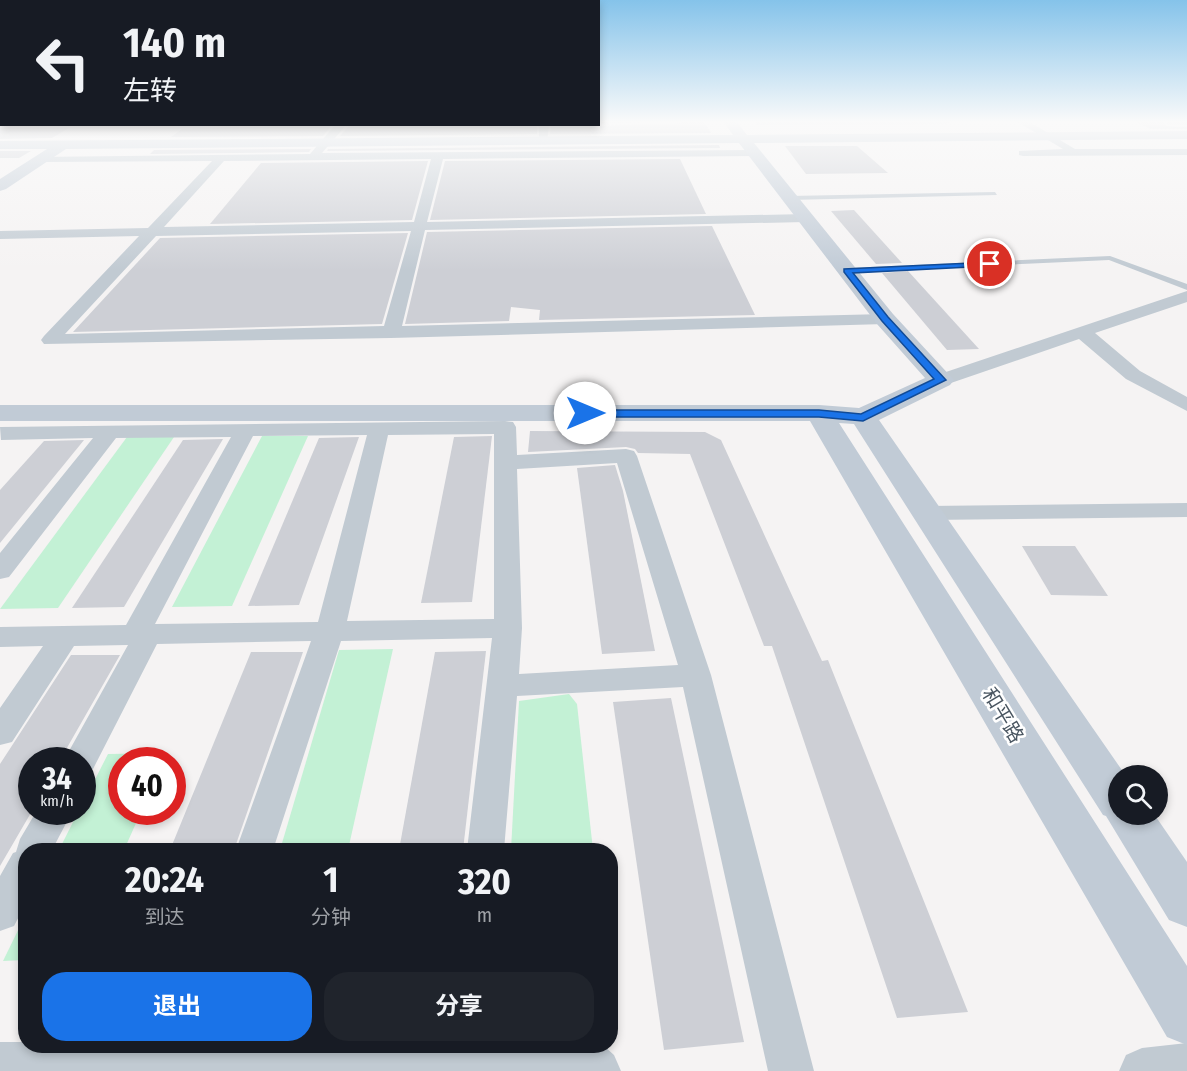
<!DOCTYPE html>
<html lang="zh">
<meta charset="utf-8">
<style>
:root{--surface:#171b24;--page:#20242c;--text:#f1f3f6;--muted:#9ea1a6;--accent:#1a73e8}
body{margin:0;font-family:"Fira Sans Condensed","Noto Sans SC",sans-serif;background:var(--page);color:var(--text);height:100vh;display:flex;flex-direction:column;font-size:22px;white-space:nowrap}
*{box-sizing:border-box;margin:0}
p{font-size:20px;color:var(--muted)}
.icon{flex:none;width:33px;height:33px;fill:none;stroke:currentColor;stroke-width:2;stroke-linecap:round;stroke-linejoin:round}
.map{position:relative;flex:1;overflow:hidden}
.panel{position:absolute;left:18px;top:843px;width:600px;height:210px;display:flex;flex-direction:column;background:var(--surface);border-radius:24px;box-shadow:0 3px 9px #0003}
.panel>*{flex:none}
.guide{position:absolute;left:0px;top:0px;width:600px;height:126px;box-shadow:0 3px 9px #0003;background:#171b24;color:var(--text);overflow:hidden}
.tools{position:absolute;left:1108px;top:765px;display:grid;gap:12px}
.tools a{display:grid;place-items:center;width:60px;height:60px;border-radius:50%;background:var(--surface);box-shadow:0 3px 9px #0003;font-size:30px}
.speed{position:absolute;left:18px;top:747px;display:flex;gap:12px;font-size:30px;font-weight:700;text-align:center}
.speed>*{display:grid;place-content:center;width:78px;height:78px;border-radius:50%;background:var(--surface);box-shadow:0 3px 9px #0003;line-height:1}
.speed small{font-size:15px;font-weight:400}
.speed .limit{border:9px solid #d22;background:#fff;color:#111}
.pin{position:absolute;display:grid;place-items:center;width:51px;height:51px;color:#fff;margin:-26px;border:3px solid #fff;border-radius:50%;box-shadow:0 2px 6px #0007}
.me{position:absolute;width:66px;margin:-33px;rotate:90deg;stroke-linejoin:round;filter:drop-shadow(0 0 4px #0008)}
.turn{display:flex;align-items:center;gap:21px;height:126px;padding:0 24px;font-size:27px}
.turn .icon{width:78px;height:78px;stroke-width:2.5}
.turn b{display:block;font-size:42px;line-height:51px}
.eta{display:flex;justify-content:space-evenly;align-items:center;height:102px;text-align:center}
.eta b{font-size:36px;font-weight:700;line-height:42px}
.action{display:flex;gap:12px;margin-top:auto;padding:12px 24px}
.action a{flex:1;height:69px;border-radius:24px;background:var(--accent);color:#fff;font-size:24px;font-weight:700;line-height:69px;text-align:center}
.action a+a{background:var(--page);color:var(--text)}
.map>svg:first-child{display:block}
.green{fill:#c3f1d5}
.building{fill:#cdcfd5}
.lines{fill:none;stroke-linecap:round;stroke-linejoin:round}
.lane{fill:#c1cad2;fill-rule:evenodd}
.street{fill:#c1cad2;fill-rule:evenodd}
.secondary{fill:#c1cbd6;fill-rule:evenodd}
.route{fill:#1a73e8;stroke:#114b97;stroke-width:1.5}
.labels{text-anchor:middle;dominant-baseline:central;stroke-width:5;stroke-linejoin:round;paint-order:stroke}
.near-street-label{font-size:20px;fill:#4a5661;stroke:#fff}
</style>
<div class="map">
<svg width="1187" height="1071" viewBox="0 0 1187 1071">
<rect width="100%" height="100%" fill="#f5f3f3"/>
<!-- green -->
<g class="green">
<polygon points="262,436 308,436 232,606 172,607"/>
<polygon points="127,437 174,437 58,608 0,609"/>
<polygon points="393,649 348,850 280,850 339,650"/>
<polygon points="569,694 577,704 593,850 511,850 519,701"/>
<polygon points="167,753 164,760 122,760 122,812 141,812 124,850 59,850 78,812 82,812 83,803 108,754"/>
<polygon points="25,916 25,960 3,961"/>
</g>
<!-- building -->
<g class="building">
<polygon points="681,121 704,121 711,133 550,134 551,124 598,126 682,123"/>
<polygon points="1133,121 1165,121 1164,124 1166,126 1187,127 1187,129 1151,129"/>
<polygon points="537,125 537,134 340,136 349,126"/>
<polygon points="279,126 331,126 323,136 171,137 182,129"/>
<polygon points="0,128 69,128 52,138 0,139"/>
<polygon points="719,145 720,148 327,151 328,149"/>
<polygon points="785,146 857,146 888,173 806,174"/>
<polygon points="311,149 309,152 150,154 154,150"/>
<polygon points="0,151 31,151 19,158 0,158"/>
<polygon points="680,159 706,214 430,220 445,161"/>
<polygon points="428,161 412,220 210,224 261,163"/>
<polygon points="854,210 902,263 876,264 831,211"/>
<polygon points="712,226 755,315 539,320 540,310 511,307 509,321 405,324 427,232"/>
<polygon points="408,233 382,324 73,332 160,238"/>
<polygon points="908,271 979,349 947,350 882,273"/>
<polygon points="530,431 705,432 721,440 822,661 828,660 968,1012 897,1018 772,646 764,646 690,454 638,453 635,449 626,447 528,452"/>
<polygon points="492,436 472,602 421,603 454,437"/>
<polygon points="359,437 299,605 248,606 319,438"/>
<polygon points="223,439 124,607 72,608 183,440"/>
<polygon points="84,440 0,543 0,490 44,441"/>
<polygon points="615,465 623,491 655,651 602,654 577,468"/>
<polygon points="1022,546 1075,546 1108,596 1051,595"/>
<polygon points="486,651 463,850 399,850 435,652"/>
<polygon points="251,652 303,652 234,850 170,850"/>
<polygon points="71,655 120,655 60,760 32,760 32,811 0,866 0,764"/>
<polygon points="671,698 744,1042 664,1050 613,702"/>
</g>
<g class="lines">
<!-- lane -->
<g class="lane">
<polygon points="598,121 678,121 598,124"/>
<polygon points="1168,121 1187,121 1187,125 1166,124"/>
<polygon points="280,124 181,127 178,125 179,124"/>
<polygon points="995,192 997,195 789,200 786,198 789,196"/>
<polygon points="1110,256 1187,284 1187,290 1109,260 847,272 843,270 847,268"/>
</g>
<!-- street -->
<g class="street">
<polygon points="753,121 951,121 946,124 757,125"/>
<polygon points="1016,121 1028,121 1075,149 1187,149 1187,155 1023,156 1019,155 1019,151 1063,149"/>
<path d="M336 124H347L322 153 753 150 759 153 753 156 443 159 427 222 805 214 812 218 805 222 425 230 402 326 885 314 891 315 894 319 891 323 885 324 391 338 44 344 41 340 44 336 139 236 0 239V231L148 228 212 161 40 162 34 159 36 157 310 154ZM431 159 414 222 164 227 224 161ZM411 231 384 326 65 334 156 236Z"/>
<polygon points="539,124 549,124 547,143 539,143"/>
<polygon points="1187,291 1187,302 1095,333 1140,371 1187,397 1187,411 1126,379 1079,339 948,384 934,384 931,380 934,376"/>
<path d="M505 421 513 422 516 427 517 455 626 449 634 451 637 456 711 675 814 1071H768L683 687 517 696 504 850H467L492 638 341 641 273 850H236L311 641 157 644 93 769 82 773V760H64L128 645 74 646 12 742 0 745V708L43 646 0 647V627L126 625 231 437 116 438 9 577 0 579V553L93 438 1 440 0 427ZM494 434V619L347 621 388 435ZM367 435 318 622 155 624 253 436ZM617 463 678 665 519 674 522 628 517 469Z"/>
<polygon points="1187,503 1187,517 927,520 918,518 915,513 918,508 927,506"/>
<polygon points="36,812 72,812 52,850 26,850 26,903 14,926 0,931 0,876 13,853 16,852 20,839"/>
<polygon points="0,1042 26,1042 26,1046 604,1046 614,1055 621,1071 0,1071"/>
<polygon points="1187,1043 1187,1071 1119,1071 1126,1055 1142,1048"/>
</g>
<!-- secondary -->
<polygon class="secondary" points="723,121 736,121 747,135 1187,131 1187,139 754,143 893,314 954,380 950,385 879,420 1126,776 1119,776 1119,814 1154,814 1187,862 1187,927 1169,920 1106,816 1103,815 854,424 839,423 1187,966 1187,1045 1167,1037 810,421 0,421 0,405 819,405 859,408 925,378 877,324 739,143 66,149 6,189 0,191 0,179 47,149 0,149 0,141 733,135"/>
</g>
<!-- sky -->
<linearGradient id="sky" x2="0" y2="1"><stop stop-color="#85c3ea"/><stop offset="0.45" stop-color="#fafafa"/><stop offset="1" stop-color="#fafafa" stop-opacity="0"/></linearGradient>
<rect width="1187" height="271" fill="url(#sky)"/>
<!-- route -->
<polygon class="route" points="993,262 994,264 990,266 853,273 888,317 946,380 863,421 819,417 585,417 579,413 585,410 819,410 861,414 934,379 882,321 844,272 844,269"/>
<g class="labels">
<!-- near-street labels -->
<g class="near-street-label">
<text transform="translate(1003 715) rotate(59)">和平路</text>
</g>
</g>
</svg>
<div class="tools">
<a><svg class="icon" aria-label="search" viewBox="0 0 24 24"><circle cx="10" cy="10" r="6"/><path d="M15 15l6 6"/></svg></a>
</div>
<div class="speed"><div>34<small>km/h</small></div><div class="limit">40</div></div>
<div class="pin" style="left:990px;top:264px;background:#d93025"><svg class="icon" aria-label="arrive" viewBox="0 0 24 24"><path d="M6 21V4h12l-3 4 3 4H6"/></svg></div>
<svg class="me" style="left:585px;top:413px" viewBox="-20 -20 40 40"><circle r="19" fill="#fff"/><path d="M0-13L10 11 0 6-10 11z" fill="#1a73e8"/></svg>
<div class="guide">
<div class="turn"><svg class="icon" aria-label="left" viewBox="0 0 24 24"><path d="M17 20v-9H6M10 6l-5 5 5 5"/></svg><div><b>140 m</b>左转</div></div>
</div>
<section class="panel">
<div class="eta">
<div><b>20:24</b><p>到达</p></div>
<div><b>1</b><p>分钟</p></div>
<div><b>320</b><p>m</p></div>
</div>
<div class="action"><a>退出</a><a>分享</a></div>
</section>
</div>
